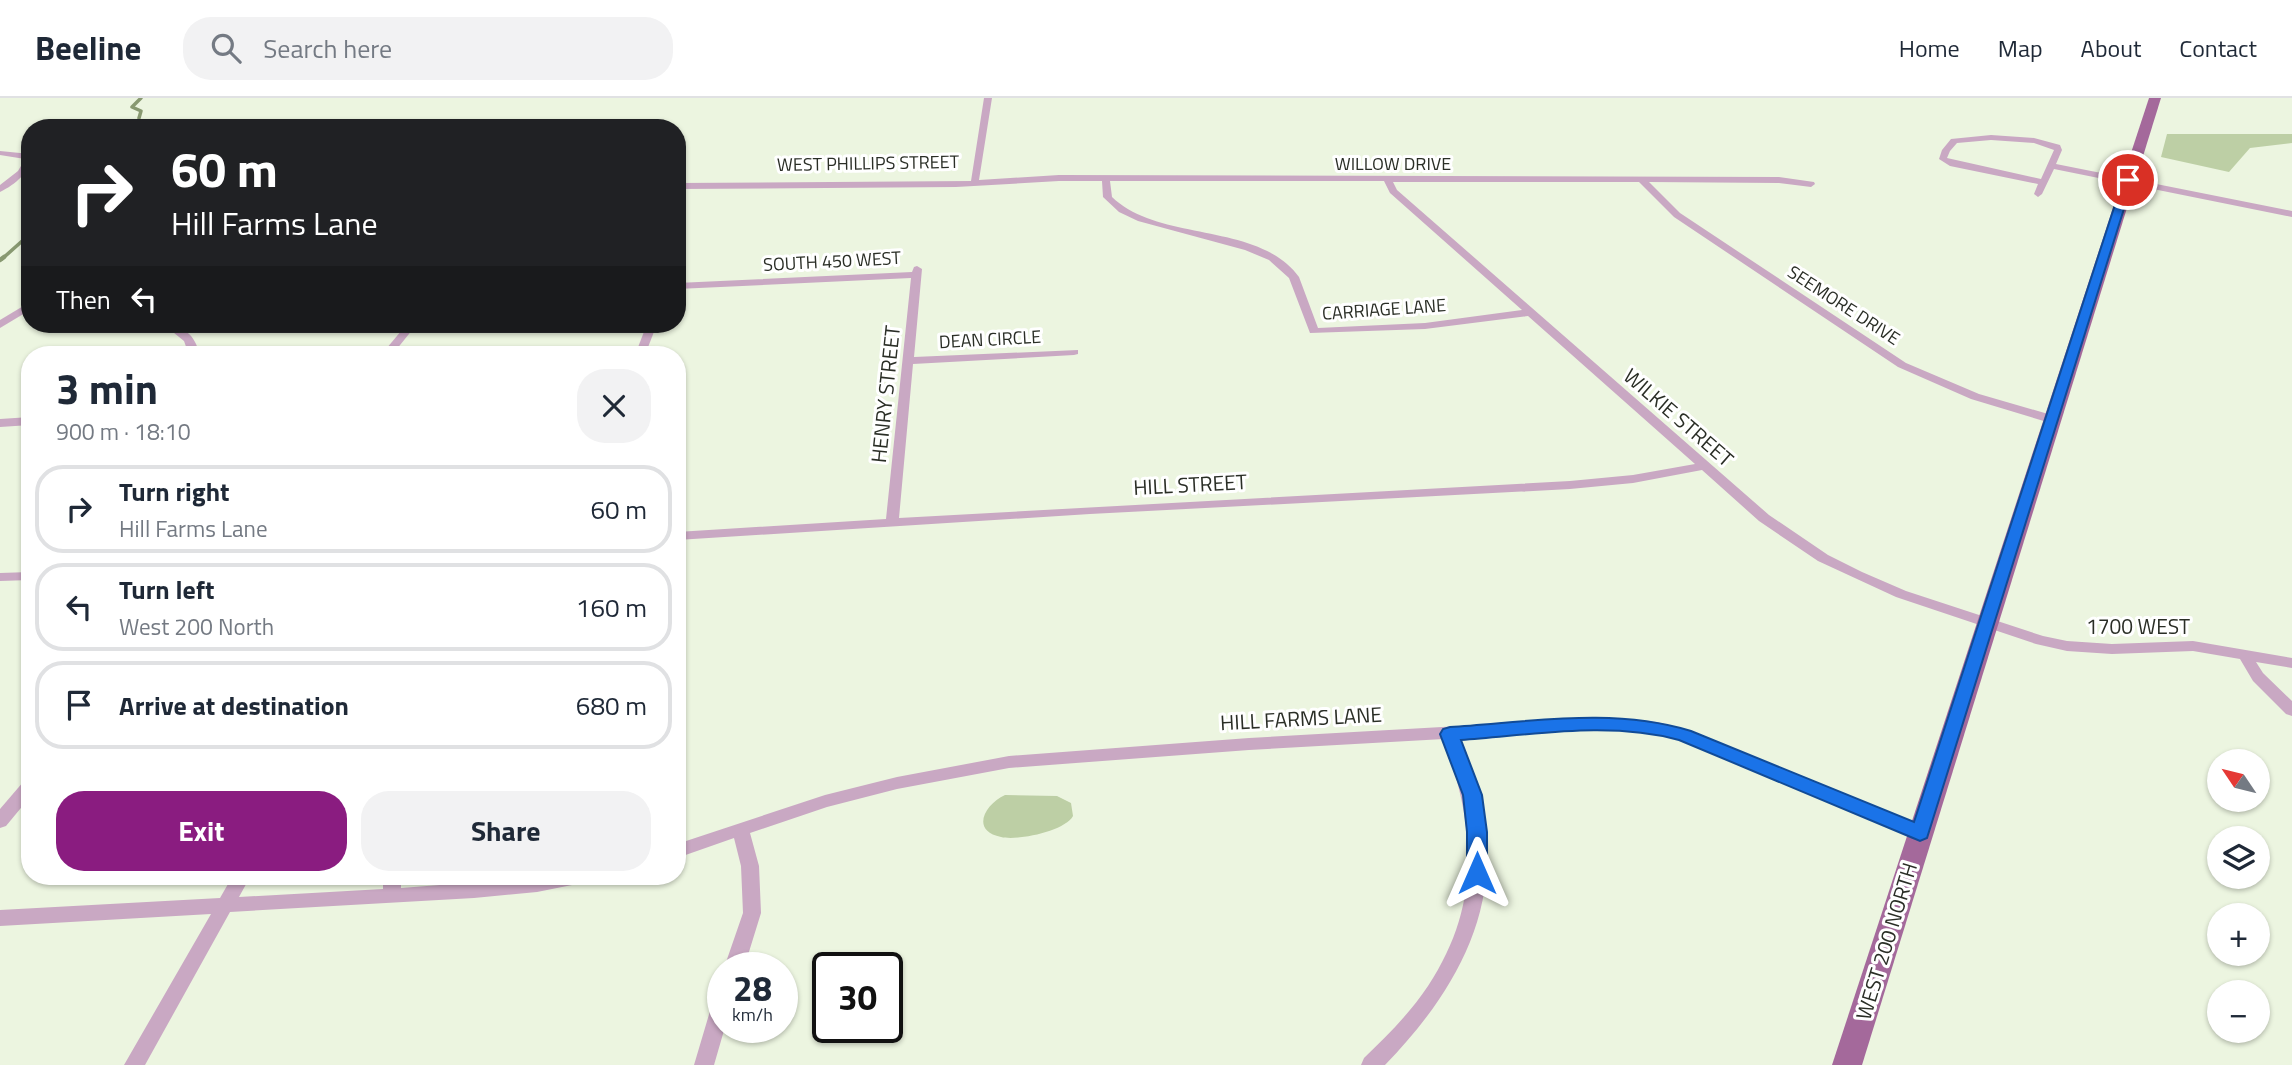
<!DOCTYPE html>
<meta charset="utf-8">
<style>
:root{--surface:#fff;--page:#f2f2f3;--text:#1f2937;--muted:#747a83;--line:#e0e1e3;--accent:#8a1c80}
body{margin:0;font-family:"Titillium Web",sans-serif;background:var(--page);color:var(--text);height:100vh;display:flex;flex-direction:column;font-size:26px;white-space:nowrap}
*{box-sizing:border-box;margin:0}
p{font-size:23px;color:var(--muted)}
.icon{flex:none;width:38px;height:38px;fill:none;stroke:currentColor;stroke-width:2;stroke-linecap:round;stroke-linejoin:round}
.map{position:relative;flex:1;overflow:hidden}
.drawer{position:absolute;left:21px;top:248px;width:665px;height:539px;display:flex;flex-direction:column;background:var(--surface);border-radius:28px;box-shadow:0 2px 5px #0004}
.drawer>*{flex:none}
.hud{position:absolute;left:21px;top:21px;width:665px;height:214px;border-radius:28px;box-shadow:0 2px 5px #0004;background:#202124;color:#fff;overflow:hidden}
.needle{width:46px;rotate:305deg}
.tools{position:absolute;left:2207px;top:651px;display:grid;gap:14px}
.tools a{display:grid;place-items:center;width:63px;height:63px;border-radius:50%;background:var(--surface);box-shadow:0 2px 5px #0004;font-size:35px}
.speed{position:absolute;left:707px;top:854px;display:flex;gap:14px;font-size:35px;font-weight:700;text-align:center}
.speed>*{display:grid;place-content:center;width:91px;height:91px;border-radius:50%;background:var(--surface);box-shadow:0 2px 5px #0004;line-height:1}
.speed small{font-size:18px;font-weight:400}
.speed .limit{border:4px solid #111;border-radius:10px;background:#fff;color:#111}
.pin{position:absolute;display:grid;place-items:center;width:60px;height:60px;color:#fff;margin:-30px;border:4px solid #fff;border-radius:50%;box-shadow:0 2px 7px #0007}
.me{position:absolute;width:77px;margin:-38px;rotate:0deg;stroke-linejoin:round;filter:drop-shadow(0 0 5px #0008)}
.turn{display:flex;align-items:center;gap:24px;height:147px;padding:0 35px;font-size:32px}
.turn .icon{width:91px;height:91px;stroke-width:2.5}
.turn b{display:block;font-size:49px;line-height:60px}
.then{display:flex;align-items:center;height:66px;padding:0 35px;background:#0003;gap:14px;font-size:26px}
.round{display:grid;place-items:center;flex:none;width:74px;height:74px;border-radius:28px;background:var(--page)}
.headline{display:flex;align-items:center;justify-content:space-between;height:119px;padding:0 35px}
h1{font-size:42px;font-weight:700;line-height:52px}
.button{display:flex;gap:14px;margin-top:auto;padding:14px 35px}
.button a{flex:1;height:80px;border-radius:28px;background:var(--accent);color:#fff;font-size:28px;font-weight:700;line-height:80px;text-align:center}
.button a+a{background:var(--page);color:var(--text)}
ul{padding:0;list-style:none}
li{display:flex;align-items:center;gap:21px;height:88px;margin:0 14px 10px;padding:0 21px;border:4px solid var(--line);border-radius:28px}
li div{flex:1}
li b{display:block;font-size:26px}
li em{font-style:normal}
header{display:flex;align-items:center;gap:42px;box-sizing:border-box;height:98px;padding:0 35px;background:var(--surface);border-bottom:2px solid var(--line)}
header strong{font-size:33px}
nav{display:flex;gap:38px;margin-inline-start:auto;font-size:24px}
.search{width:490px;height:63px;background:var(--page);display:flex;align-items:center;gap:18px;box-sizing:border-box;padding:0 24px;border-radius:28px;color:var(--muted);font-size:26px}
.map>svg:first-child{display:block}
.green{fill:#bdcfa5}
.lines{fill:none;stroke-linecap:round;stroke-linejoin:round}
.stream-far1{stroke:#889971;stroke-width:3.5}
.stream{stroke:#889971;stroke-width:4.5}
.minor{fill:#c9a8c3;fill-rule:evenodd}
.primary{fill:#a4699b;fill-rule:evenodd}
.route{fill:#1a73e8;stroke:#114b97;stroke-width:2}
.labels{text-anchor:middle;dominant-baseline:central;stroke-width:6;stroke-linejoin:round;paint-order:stroke}
.far-street-label{font-size:18px;fill:#2a2e26;stroke:#fff}
.street-label{font-size:21px;fill:#2a2e26;stroke:#fff}
</style>
<header>
<strong>Beeline</strong>
<div class="search"><svg class="icon" aria-label="search" viewBox="0 0 24 24"><circle cx="10" cy="10" r="6"/><path d="M15 15l6 6"/></svg>Search here</div>
<nav><a>Home</a><a>Map</a><a>About</a><a>Contact</a></nav>
</header>
<div class="map">
<svg width="2292" height="967" viewBox="0 0 2292 967">
<rect width="100%" height="100%" fill="#ecf5e0"/>
<!-- green -->
<g class="green">
<polygon points="2167,36 2292,36 2292,45 2250,50 2229,74 2161,59"/>
<path d="M1005 697 1057 698 1071 705 1073 718C1065 733 1018 743 1001 739 970 733 985 706 1005 697Z"/>
</g>
<g class="lines">
<!-- stream-far1 -->
<g class="stream-far1">
<polyline points="139,20 141,13 132,9 141,0"/>
<polyline points="2,161 30,136"/>
</g>
<!-- stream -->
<polyline class="stream" points="0,162 4,159"/>
<!-- minor -->
<g class="minor">
<path d="M984 0H992L979 82 1059 77 1779 79 1814 84 1815 86 1811 89 1779 85 1649 84 1680 115 1906 265 1979 296 2055 318V324H2047L1971 301 1898 269 1674 119 1639 84H1393L1397 92 1769 417 1828 457 1862 474 1906 493 2043 538 2067 543 2112 546 2193 543 2292 560V570L2256 564 2263 575 2292 603V618L2286 616 2253 583 2240 561 2193 553 2112 556 2067 553 2036 546 1896 499 1818 463 1759 423 1702 372 1633 385 1570 391 1090 416 677 442V434L886 421 911 180 677 191V185L912 174 914 169 917 168 922 171 914 259 1078 252V256L1074 257 913 266 899 420 1570 383 1633 377 1695 366 1528 218 1425 231 1310 235 1289 180 1269 162 1245 152 1138 123 1119 114 1103 99 1102 83H1059L956 89 677 91V85L971 83ZM1110 83H1384L1390 95 1522 212 1425 225 1318 230 1299 179C1258 123 1160 145 1112 99Z"/>
<path d="M1991 37 2034 40 2060 47 2062 52 2056 66 2292 113V119L2054 71 2042 96 2038 99 2034 96 2038 86 1950 68 1939 61 1942 52 1951 41ZM1991 42 2034 45 2054 52 2041 81 1947 60 1950 53 1957 45Z"/>
<path d="M0 53 30 56C30 75 16 86 0 94V87L18 73 25 61 0 57Z"/>
<polygon points="30,204 30,212 0,230 0,222"/>
<path d="M163 226C182 226 197 238 199 257H189L184 243Z"/>
<polygon points="407,226 417,226 392,257 381,257"/>
<polygon points="647,226 657,226 645,257 635,257"/>
<polygon points="30,319 30,327 0,329 0,321"/>
<polygon points="30,474 30,482 0,483 0,475"/>
<path d="M1603 620 1657 624 1691 633 1926 730 1929 735 1926 740 1920 742 1914 740 1681 642C1609 624 1532 636 1459 640 1470 669 1480 697 1485 728 1498 823 1448 902 1385 967H1361L1364 960C1387 938 1410 915 1428 888 1482 806 1475 729 1444 641L1249 652 1009 670 897 691 827 709 750 735 759 768 761 815 744 870H724L743 815 741 768 734 740 677 760V746L825 697 897 679 1009 658 1249 640Z"/>
<polygon points="30,681 30,699 6,728 0,730 0,711 24,683"/>
<polygon points="232,779 250,779 239,799 383,791 383,779 401,779 401,790 542,779 586,779 583,784 577,786 537,794 474,800 230,814 145,967 124,967 211,816 0,828 0,812 220,800"/>
<polygon points="723,894 723,929 725,929 714,967 694,967 713,903 716,897"/>
</g>
<!-- primary -->
<polygon class="primary" points="2149,0 2161,0 1862,967 1832,967"/>
</g>
<!-- route -->
<path class="route" d="M2124 79 2133 82 1927 740 1920 743 1913 740 1679 642C1609 623 1533 637 1461 642L1482 697 1487 734V775L1484 781 1477 783 1470 781 1467 775V734L1463 697 1440 636 1443 631 1450 629C1530 624 1613 609 1691 633L1914 724Z"/>
<g class="labels">
<!-- far-street labels -->
<g class="far-street-label">
<text transform="translate(868 65) rotate(-1)">WEST PHILLIPS STREET</text>
<text x="1393" y="65">WILLOW DRIVE</text>
<text transform="translate(832 163) rotate(-3)">SOUTH 450 WEST</text>
<text transform="translate(1844 207) rotate(33)">SEEMORE DRIVE</text>
<text transform="translate(1384 211) rotate(-4)">CARRIAGE LANE</text>
<text transform="translate(990 241) rotate(-3)">DEAN CIRCLE</text>
</g>
<!-- street labels -->
<g class="street-label">
<text transform="translate(885 296) rotate(-84)">HENRY STREET</text>
<text transform="translate(1679 319) rotate(41)">WILKIE STREET</text>
<text transform="translate(1190 386) rotate(-3)">HILL STREET</text>
<text x="2138" y="528">1700 WEST</text>
<text transform="translate(1301 620) rotate(-3)">HILL FARMS LANE</text>
<text transform="translate(1886 843) rotate(-73)">WEST 200 NORTH</text>
</g>
</g>
</svg>
<div class="tools">
<a><svg class="needle" viewBox="-14 -14 28 28"><path d="M0-13l5 13h-10z" fill="#e53935"/><path d="M0 13l5-13h-10z" fill="#747a83"/></svg></a>
<a><svg class="icon" aria-label="layers" viewBox="0 0 24 24"><path d="M12 4l9 5-9 5-9-5zM3 14l9 5 9-5"/></svg></a>
<a>+</a>
<a>−</a>
</div>
<div class="speed"><div>28<small>km/h</small></div><div class="limit">30</div></div>
<div class="pin" style="left:2128px;top:82px;background:#d93025"><svg class="icon" aria-label="arrive" viewBox="0 0 24 24"><path d="M6 21V4h12l-3 4 3 4H6"/></svg></div>
<svg class="me" style="left:1477px;top:775px" viewBox="-20 -20 40 40"><path d="M0-17L14 15 0 8-14 15z" fill="#1a73e8" stroke="#fff" stroke-width="4"/></svg>
<div class="hud">
<div class="turn"><svg class="icon" aria-label="right" viewBox="0 0 24 24"><path d="M7 20v-9h11M14 6l5 5-5 5"/></svg><div><b>60 m</b>Hill Farms Lane</div></div>
<div class="then">Then<svg class="icon" aria-label="left" viewBox="0 0 24 24"><path d="M17 20v-9H6M10 6l-5 5 5 5"/></svg></div>
</div>
<section class="drawer">
<div class="headline"><div><h1>3 min</h1><p>900 m · 18:10</p></div><a class="round"><svg class="icon" aria-label="close" viewBox="0 0 24 24"><path d="M6 6l12 12M18 6L6 18"/></svg></a></div>
<ul>
<li><svg class="icon" aria-label="right" viewBox="0 0 24 24"><path d="M7 20v-9h11M14 6l5 5-5 5"/></svg><div><b>Turn right</b><p>Hill Farms Lane</p></div><em>60 m</em></li>
<li><svg class="icon" aria-label="left" viewBox="0 0 24 24"><path d="M17 20v-9H6M10 6l-5 5 5 5"/></svg><div><b>Turn left</b><p>West 200 North</p></div><em>160 m</em></li>
<li><svg class="icon" aria-label="arrive" viewBox="0 0 24 24"><path d="M6 21V4h12l-3 4 3 4H6"/></svg><div><b>Arrive at destination</b></div><em>680 m</em></li>
</ul>
<div class="button"><a>Exit</a><a>Share</a></div>
</section>
</div>
